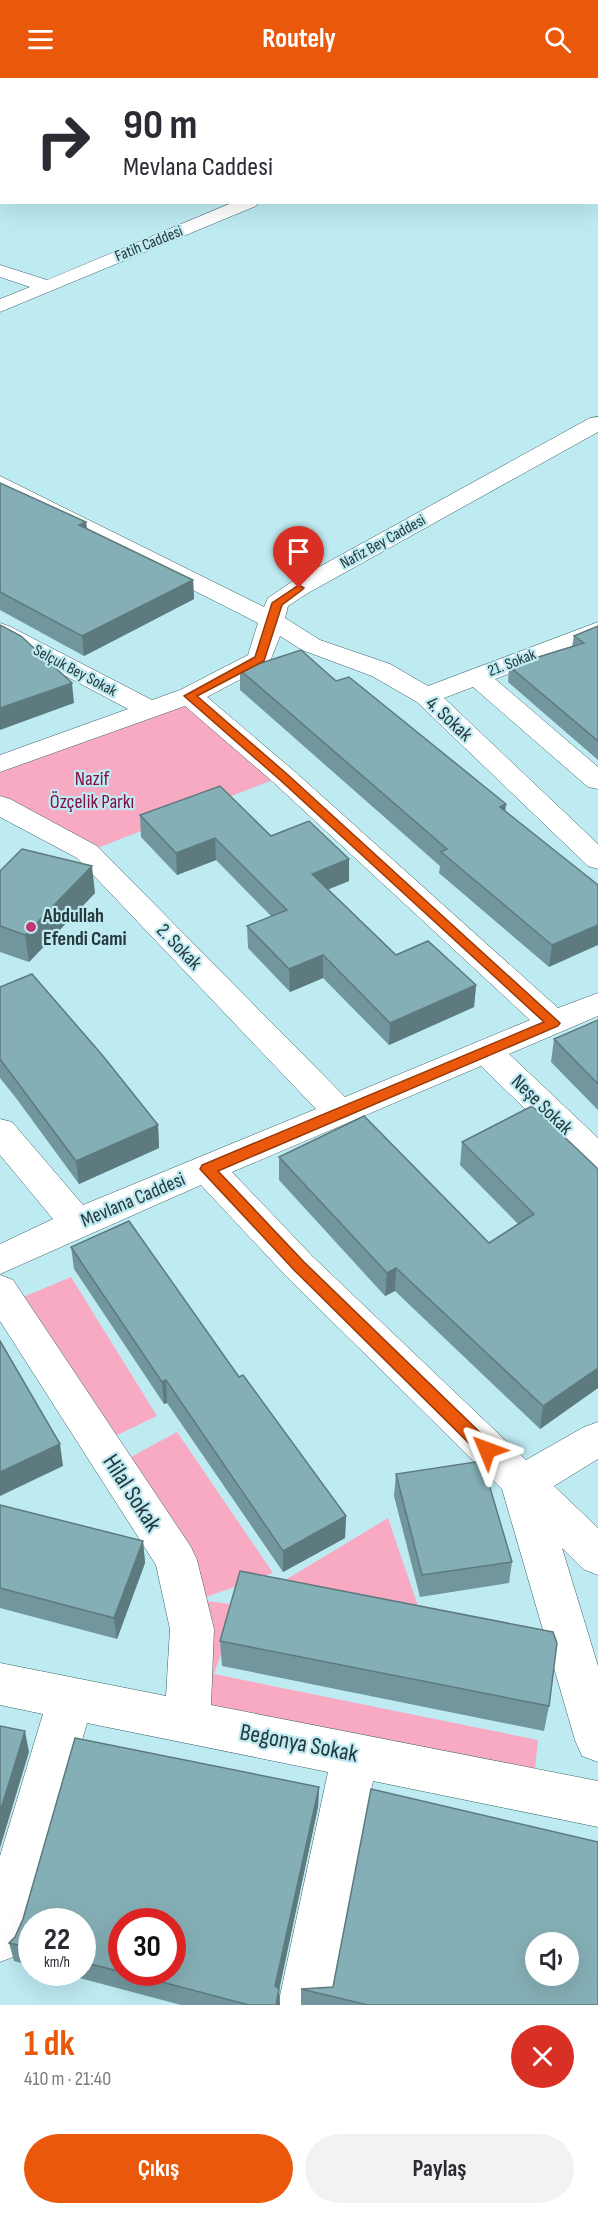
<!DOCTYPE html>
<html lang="tr">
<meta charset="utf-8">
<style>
:root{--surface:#fff;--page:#f2f2f3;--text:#2b2b33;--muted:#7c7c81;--accent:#ea580c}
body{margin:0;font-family:"Sofia Sans Condensed",sans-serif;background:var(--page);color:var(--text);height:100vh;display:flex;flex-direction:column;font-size:22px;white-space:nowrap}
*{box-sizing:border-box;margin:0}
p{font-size:20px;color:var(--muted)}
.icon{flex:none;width:33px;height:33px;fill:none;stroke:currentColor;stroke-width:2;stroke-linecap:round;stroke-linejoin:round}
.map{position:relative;height:1927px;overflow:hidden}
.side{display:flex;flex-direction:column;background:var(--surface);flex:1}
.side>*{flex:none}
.guide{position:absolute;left:0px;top:0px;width:598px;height:126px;box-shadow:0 6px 24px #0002;background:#fff;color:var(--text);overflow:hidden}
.tools{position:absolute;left:525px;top:1854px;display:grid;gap:12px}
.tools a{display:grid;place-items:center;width:54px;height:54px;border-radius:50%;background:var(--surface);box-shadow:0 6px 24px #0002;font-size:30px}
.speed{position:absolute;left:18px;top:1830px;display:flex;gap:12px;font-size:30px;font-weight:700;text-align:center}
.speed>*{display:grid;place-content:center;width:78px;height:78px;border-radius:50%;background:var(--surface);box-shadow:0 6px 24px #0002;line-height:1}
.speed small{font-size:15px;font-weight:400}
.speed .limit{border:9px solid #d22;background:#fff;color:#111}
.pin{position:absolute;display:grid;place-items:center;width:51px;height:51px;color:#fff;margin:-62px -26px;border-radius:50% 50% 50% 0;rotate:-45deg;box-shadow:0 0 6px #0007}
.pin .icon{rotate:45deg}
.me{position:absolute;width:66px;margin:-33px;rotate:314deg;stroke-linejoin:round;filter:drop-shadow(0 0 4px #0008)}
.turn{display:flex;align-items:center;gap:21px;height:126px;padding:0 24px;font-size:27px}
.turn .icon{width:78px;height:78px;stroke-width:2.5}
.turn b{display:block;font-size:42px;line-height:51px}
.round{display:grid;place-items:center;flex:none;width:63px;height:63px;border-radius:32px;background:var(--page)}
.summary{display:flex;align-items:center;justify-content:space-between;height:102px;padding:0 24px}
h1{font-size:36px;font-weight:700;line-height:45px;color:var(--accent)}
.cta{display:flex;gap:12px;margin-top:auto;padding:12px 24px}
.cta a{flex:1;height:69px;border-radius:36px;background:var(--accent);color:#fff;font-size:24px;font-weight:700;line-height:69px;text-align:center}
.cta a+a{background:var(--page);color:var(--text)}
header{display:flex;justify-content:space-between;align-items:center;height:78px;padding:0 24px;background:var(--accent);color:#fff;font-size:27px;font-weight:700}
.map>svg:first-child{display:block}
.green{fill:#f9aac3}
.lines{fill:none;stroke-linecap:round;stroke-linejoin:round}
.minor-casing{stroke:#3b6269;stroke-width:1}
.minor{fill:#fff;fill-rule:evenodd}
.wall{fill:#72969d;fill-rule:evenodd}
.shaded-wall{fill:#5d7a7f}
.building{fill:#85afb6;stroke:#5d7a7f;stroke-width:1.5;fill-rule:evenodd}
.route{fill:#ea580c;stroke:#983908;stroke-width:1.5}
.poi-dot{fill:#c03772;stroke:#beeaf2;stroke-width:2}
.labels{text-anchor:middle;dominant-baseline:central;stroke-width:4.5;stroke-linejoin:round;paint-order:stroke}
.far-street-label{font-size:16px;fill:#27393c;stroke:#beeaf2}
.street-label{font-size:20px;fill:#27393c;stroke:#beeaf2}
.park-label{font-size:20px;fill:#850f48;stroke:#beeaf2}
.poi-label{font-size:20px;font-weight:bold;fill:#27393c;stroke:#beeaf2;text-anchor:start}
.near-street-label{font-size:24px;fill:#27393c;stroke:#beeaf2}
</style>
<header><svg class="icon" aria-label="menu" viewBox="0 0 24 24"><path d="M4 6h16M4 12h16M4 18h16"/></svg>Routely<svg class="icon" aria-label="search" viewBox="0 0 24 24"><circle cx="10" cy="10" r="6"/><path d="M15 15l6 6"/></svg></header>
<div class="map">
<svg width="598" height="1927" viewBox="0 0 598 1927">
<rect width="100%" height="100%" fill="#beeaf2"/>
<!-- green -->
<g class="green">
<polygon points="189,618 283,698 87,774 0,727 0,686"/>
<polygon points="71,1199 157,1338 109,1361 16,1222"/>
<polygon points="177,1354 273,1495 198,1522 238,1527 214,1596 538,1662 534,1702 201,1633 197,1523 122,1384"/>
<polygon points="388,1440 422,1540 282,1504"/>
</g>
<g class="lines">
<defs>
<g id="minor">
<polygon points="546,0 563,0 545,2"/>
<polygon points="597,61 598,61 597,72"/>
<polygon points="234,124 258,124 256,128 0,234 0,221 30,209 0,199 0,187 47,202"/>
<polygon points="598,339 598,354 308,515 288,528 285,540 320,562 390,586 428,608 598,544 598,561 495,601 598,689 598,711 588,709 473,609 444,620 598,766 598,791 588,788 417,624 372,598 302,572 280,558 269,586 207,619 293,692 558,930 598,915 598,938 509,976 598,1060 598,1094 586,1090 481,988 232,1094 312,1178 526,1382 584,1349 598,1344 598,1381 554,1408 598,1450 598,1497 583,1491 562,1470 598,1588 598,1684 582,1678 575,1662 502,1411 286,1198 201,1107 0,1196 0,1166 53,1141 0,1077 0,1041 12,1044 83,1127 316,1031 77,780 0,739 0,718 10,721 97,768 345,1019 530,942 273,704 185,628 0,694 0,677 128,631 0,563 0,545 9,548 152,622 180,612 248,577 258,545 0,414 0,398 264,529 268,520 290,505 590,340"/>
<polygon points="0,1197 13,1202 191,1469 197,1482 214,1551 211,1627 598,1703 598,1749 373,1703 330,1927 278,1927 328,1694 87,1645 25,1859 18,1877 0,1884 0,1778 43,1636 0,1627 0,1585 166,1618 170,1551 156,1487 0,1243"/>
</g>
</defs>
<!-- minor casing -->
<use href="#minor" class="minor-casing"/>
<!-- minor -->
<use href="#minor" class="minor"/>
</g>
<!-- wall -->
<g class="wall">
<polygon points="0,0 303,0 305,2 2,2 2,34 0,32"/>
<polygon points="0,405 86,444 87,451 193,502 194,521 84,578 0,532"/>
<polygon points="598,548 598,682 508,604 509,588 572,568 574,558"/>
<polygon points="240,592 336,603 598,807 549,889 439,795 440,788 240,612"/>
<polygon points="140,737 271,758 349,781 349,803 328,811 396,877 476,907 474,929 389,967 323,900 290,914 248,870 247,848 271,838 216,782 177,797 141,759"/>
<polygon points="0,793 95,815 29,884 0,874"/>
<polygon points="0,909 158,1047 159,1070 79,1106 16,1020 0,1000"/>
<polygon points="598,942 598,1032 551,984 554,961"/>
<polygon points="462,1064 598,1091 598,1310 540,1351 395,1213 385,1218 279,1102 279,1079 489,1165 518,1146 460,1087"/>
<polygon points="71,1169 239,1299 346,1438 345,1460 283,1494 167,1325 164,1326 74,1191"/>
<polygon points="396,1396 512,1484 509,1505 420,1519 394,1418"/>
<polygon points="0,1427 143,1463 145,1485 117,1561 0,1530"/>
<polygon points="220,1563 549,1628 544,1653 222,1588"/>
<path d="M75 1660 319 1709 318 1729 279 1911 280 1927H181L57 1894H82V1844H32V1888L14 1883 9 1865 15 1859 23 1841ZM122 1844H172V1894H122Z"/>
<polygon points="333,1909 598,1927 301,1927 301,1911"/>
</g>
<!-- shaded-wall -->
<g class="shaded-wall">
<rect x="140" y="0" width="95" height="2"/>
<polygon points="86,444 88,463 79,447"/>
<polygon points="193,502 194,521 84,578 82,558"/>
<polygon points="72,605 74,625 0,652 0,630"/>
<polygon points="506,726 504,748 500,729"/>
<polygon points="215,760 216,782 177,797 176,775"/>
<polygon points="349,781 349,803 312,818 312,796"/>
<polygon points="92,788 95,815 29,884 25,857"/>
<polygon points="598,847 598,867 549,889 552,867"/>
<polygon points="323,877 323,900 290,914 289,891"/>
<polygon points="476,907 474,929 389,967 390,945"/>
<polygon points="158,1047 159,1070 79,1106 76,1083"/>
<polygon points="396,1190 395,1213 385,1218 387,1195"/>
<polygon points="598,1290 598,1310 540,1351 543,1328"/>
<polygon points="166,1302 167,1325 164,1326 162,1304"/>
<polygon points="60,1366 63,1388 0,1418 0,1394"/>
<polygon points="346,1438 345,1460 283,1494 283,1473"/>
<polygon points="143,1463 145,1485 117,1561 114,1540"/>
<polygon points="25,1653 29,1674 0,1770 0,1734"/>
<polygon points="319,1709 318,1729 276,1927 275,1908"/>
<polygon points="279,1911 280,1927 276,1927"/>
</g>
<!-- building -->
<g class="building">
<polygon points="0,0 140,0 142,2 2,2 2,20 0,18"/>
<polygon points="251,0 303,0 305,2 253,2"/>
<polygon points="567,0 598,0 598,47 597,48 597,2 567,2"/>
<polygon points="0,405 86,444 79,447 193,502 82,558 0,514"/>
<polygon points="0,547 21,558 72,605 0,630"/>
<polygon points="598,548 598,663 509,588 584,565 574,558"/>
<polygon points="301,572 336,603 349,599 506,726 500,729 598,807 598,847 552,867 441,774 447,771 240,592"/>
<polygon points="220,708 271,758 309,743 349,781 312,796 396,877 428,863 476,907 390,945 323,877 289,891 247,848 287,832 215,760 176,775 140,737"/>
<polygon points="22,771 92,788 25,857 0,848 0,793"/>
<polygon points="32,896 103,978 158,1047 76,1083 0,981 0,909"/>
<polygon points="598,942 598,1006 554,961"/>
<polygon points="532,1028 598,1091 598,1290 543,1328 396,1190 387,1195 279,1079 364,1038 489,1165 534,1136 462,1064"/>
<polygon points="129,1143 239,1299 243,1297 346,1438 283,1473 166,1302 162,1304 71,1169"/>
<polygon points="0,1263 60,1366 0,1394"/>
<polygon points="482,1383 512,1484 422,1497 396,1396"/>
<polygon points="0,1427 143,1463 114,1540 0,1510"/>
<polygon points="240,1493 553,1554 557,1565 549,1628 220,1563"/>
<polygon points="0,1648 25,1653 0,1734"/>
<polygon points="75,1660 319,1709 275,1908 279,1911 276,1927 249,1927 124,1894 172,1894 172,1844 122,1844 122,1894 82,1884 82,1844 32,1844 32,1870 9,1865 15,1859 23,1841"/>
<path d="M371 1711 598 1764V1927H368L301 1911 333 1909ZM536 1864H568V1898H536Z"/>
</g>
<!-- route -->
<polygon class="route" points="299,507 304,510 302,512 282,527 264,583 197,618 287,696 560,945 558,948 218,1093 304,1184 493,1367 496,1372 493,1377 487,1379 481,1377 294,1192 200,1091 202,1087 544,944 279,701 184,618 255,579 272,525"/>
<!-- markers -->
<circle class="poi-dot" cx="31" cy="849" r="6"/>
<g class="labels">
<!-- far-street labels -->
<g class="far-street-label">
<text transform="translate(149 166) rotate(-22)">Fatih Caddesi</text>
<text transform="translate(383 464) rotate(-29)">Nafiz Bey Caddesi</text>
<text transform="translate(512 585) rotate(-21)">21. Sokak</text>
<text transform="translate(75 593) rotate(28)">Selçuk Bey Sokak</text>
</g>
<!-- street labels -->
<g class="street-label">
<text transform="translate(449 641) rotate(43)">4. Sokak</text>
<text transform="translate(179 869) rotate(46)">2. Sokak</text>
<text transform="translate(542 1027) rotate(44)">Neşe Sokak</text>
<text transform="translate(133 1122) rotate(-23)">Mevlana Caddesi</text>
</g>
<!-- park labels -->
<g class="park-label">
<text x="92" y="701">Nazif<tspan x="92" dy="23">Özçelik Parkı</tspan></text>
</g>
<!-- poi labels -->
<g class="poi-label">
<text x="43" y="838">Abdullah<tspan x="43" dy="23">Efendi Cami</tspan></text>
</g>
<!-- near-street labels -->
<g class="near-street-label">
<text transform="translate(132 1415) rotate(57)">Hilal Sokak</text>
<text transform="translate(299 1665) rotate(11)">Begonya Sokak</text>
</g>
</g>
</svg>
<div class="tools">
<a><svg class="icon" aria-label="sound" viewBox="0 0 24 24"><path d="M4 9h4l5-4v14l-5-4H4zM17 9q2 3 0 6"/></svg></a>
</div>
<div class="speed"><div>22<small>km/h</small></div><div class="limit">30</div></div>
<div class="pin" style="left:299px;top:510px;background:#d93025"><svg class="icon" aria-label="arrive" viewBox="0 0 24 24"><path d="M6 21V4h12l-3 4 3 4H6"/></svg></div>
<svg class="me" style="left:487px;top:1372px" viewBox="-20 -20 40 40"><path d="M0-17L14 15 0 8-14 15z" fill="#ea580c" stroke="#fff" stroke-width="4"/></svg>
<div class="guide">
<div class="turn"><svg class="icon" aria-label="right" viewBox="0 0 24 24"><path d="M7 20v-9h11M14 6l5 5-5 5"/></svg><div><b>90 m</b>Mevlana Caddesi</div></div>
</div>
</div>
<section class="side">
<div class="summary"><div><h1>1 dk</h1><p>410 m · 21:40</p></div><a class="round" style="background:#d93025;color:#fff"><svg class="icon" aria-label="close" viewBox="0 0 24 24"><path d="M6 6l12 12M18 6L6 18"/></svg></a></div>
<div class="cta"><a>Çıkış</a><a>Paylaş</a></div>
</section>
